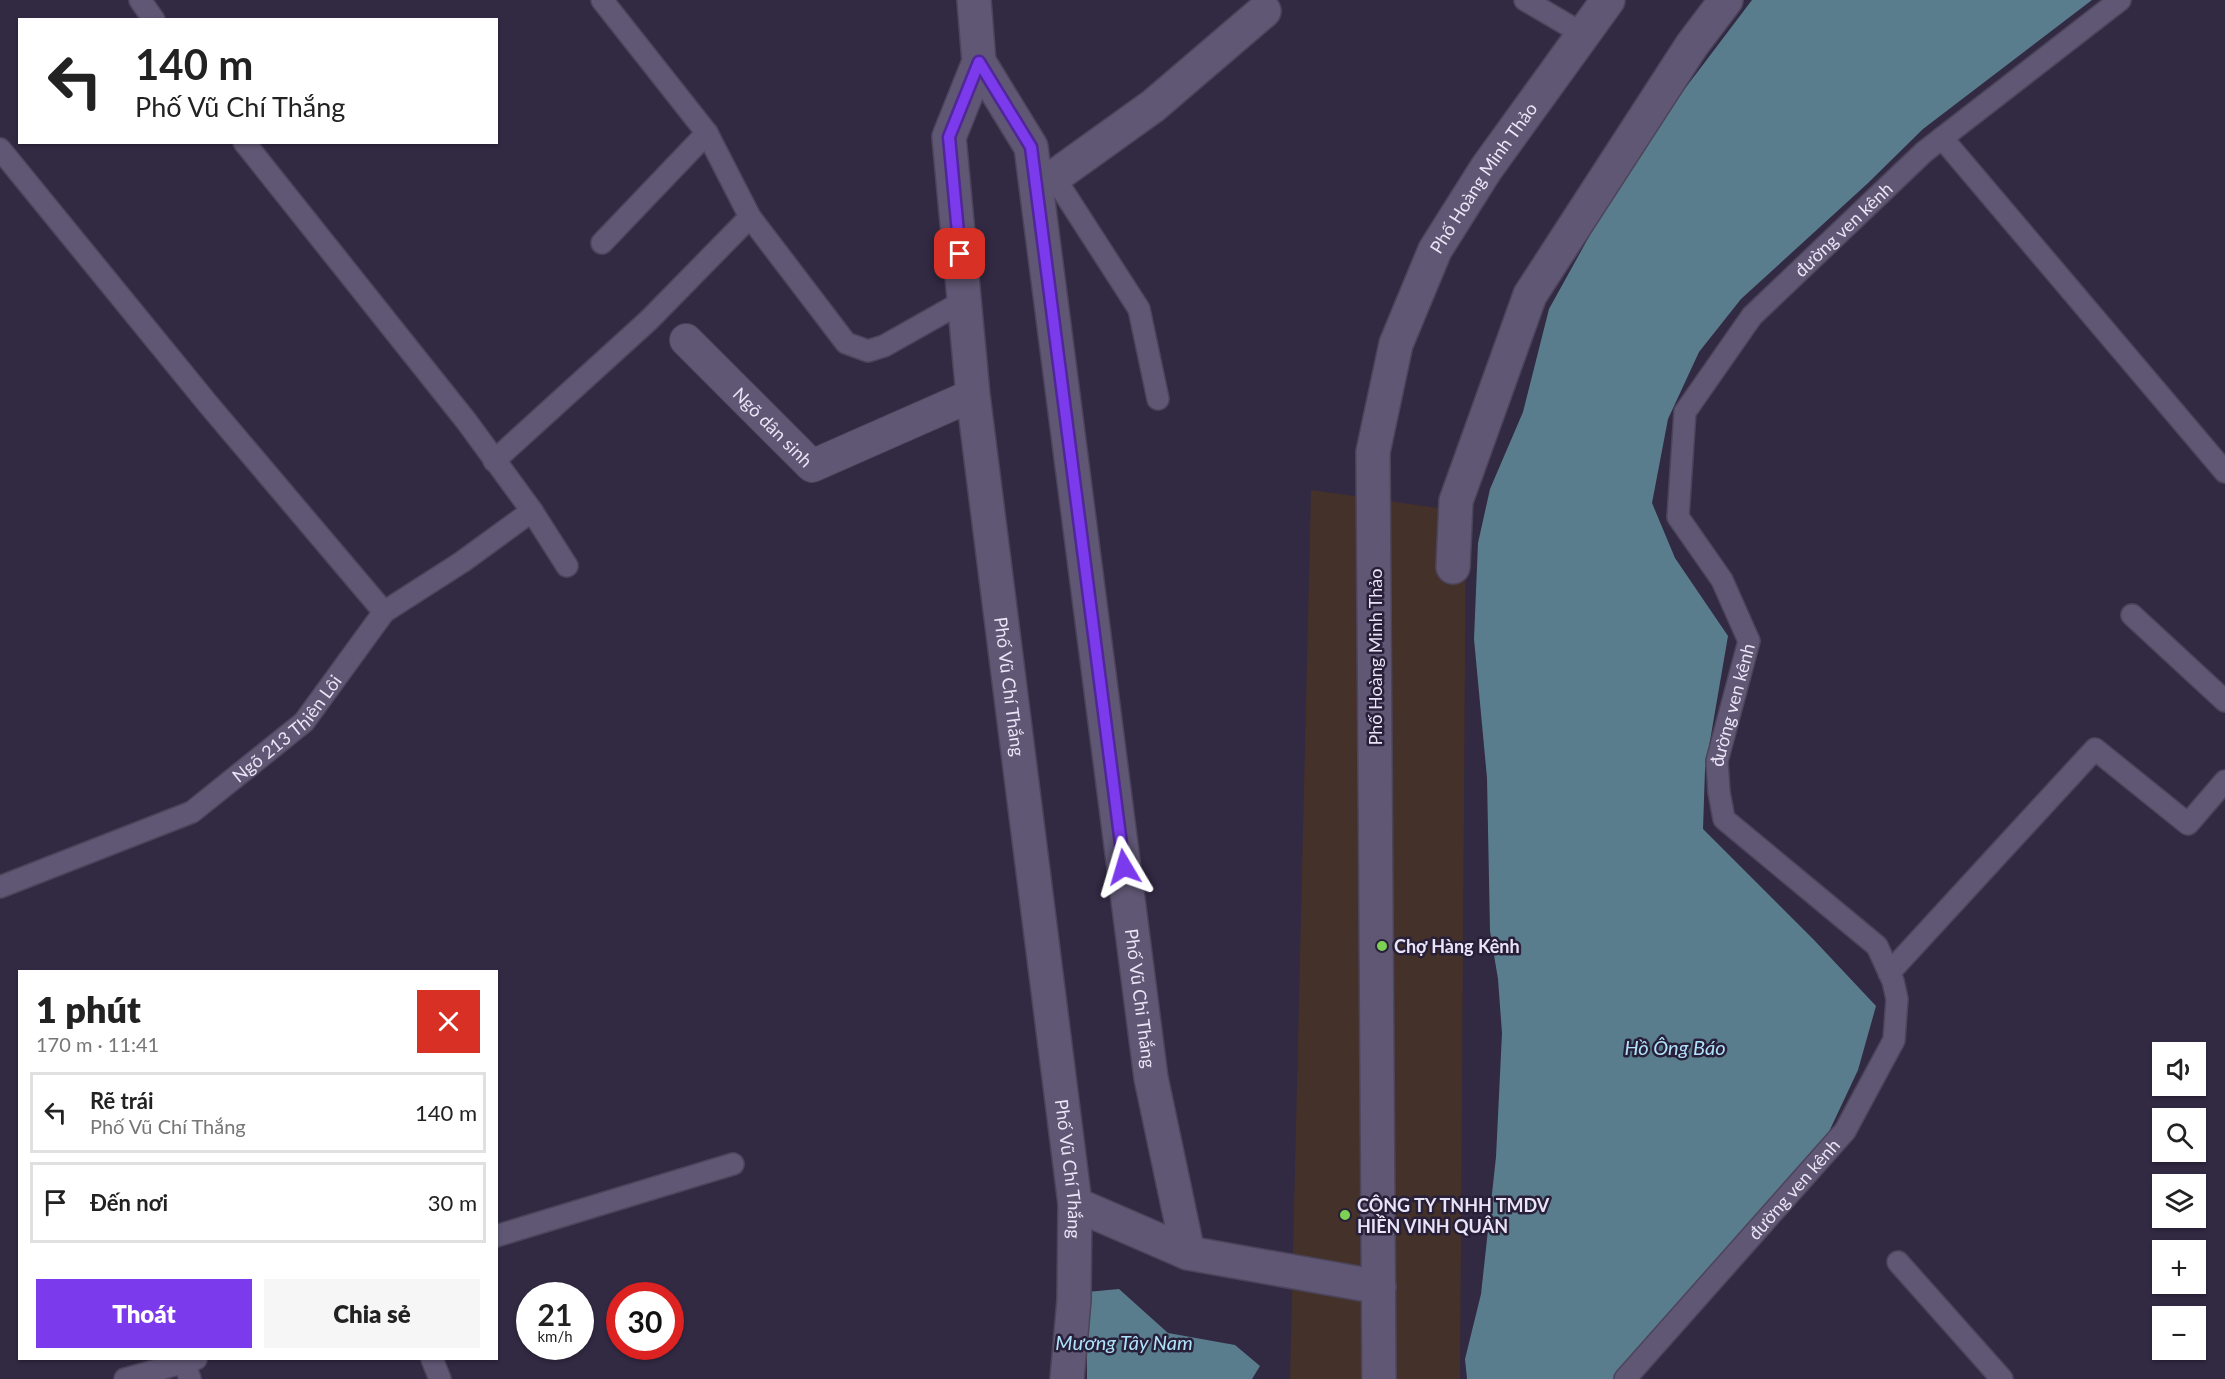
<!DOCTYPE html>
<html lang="vi">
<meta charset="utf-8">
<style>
:root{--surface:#fff;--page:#f6f6f6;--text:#222;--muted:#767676;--line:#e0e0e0;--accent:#7c3aed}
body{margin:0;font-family:Lato,sans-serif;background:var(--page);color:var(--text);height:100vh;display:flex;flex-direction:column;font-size:22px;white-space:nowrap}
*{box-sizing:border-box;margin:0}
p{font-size:20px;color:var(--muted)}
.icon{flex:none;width:33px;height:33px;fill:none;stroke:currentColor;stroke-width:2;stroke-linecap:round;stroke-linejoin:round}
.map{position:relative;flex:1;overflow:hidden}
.panel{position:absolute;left:18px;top:970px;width:480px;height:390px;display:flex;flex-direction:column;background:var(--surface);border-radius:0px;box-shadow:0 2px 4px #0004}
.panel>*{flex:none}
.banner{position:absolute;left:18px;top:18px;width:480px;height:126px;border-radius:0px;box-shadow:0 2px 4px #0004;background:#fff;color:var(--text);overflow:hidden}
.tools{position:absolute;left:2152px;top:1042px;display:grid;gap:12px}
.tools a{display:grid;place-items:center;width:54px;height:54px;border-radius:0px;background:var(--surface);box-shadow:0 2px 4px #0004;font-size:30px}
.speed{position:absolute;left:516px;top:1282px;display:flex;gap:12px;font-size:30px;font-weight:700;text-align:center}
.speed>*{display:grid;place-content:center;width:78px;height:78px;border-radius:50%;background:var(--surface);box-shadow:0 2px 4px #0004;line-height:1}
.speed small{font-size:15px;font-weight:400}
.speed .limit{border:9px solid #d22;background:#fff;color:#111}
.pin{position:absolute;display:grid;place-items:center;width:51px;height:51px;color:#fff;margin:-26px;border-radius:12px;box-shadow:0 3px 9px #0006}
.me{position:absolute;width:66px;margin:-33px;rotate:353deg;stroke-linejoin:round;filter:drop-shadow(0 0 4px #0008)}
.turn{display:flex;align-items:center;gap:21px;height:126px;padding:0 18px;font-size:27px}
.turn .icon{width:78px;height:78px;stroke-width:2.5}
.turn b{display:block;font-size:42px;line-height:51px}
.round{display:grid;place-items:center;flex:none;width:63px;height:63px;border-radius:0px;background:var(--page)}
.overview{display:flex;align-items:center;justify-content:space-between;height:102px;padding:0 18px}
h1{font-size:36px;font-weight:800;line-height:45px}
.action{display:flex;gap:12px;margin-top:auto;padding:12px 18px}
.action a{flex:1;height:69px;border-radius:0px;background:var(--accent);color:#fff;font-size:24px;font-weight:800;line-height:69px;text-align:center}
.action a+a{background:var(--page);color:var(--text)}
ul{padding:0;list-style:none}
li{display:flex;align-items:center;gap:18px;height:81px;margin:0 12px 9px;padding:0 6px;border:3px solid var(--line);border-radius:0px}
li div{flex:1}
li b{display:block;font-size:22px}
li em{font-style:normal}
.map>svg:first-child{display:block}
.commercial{fill:#44312a}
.water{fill:#5a7d8e}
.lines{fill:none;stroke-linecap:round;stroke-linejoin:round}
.service-casing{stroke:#4c445a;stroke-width:24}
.pedestrian-casing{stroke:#4c445a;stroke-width:34}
.minor-casing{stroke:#4c445a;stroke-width:36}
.tertiary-casing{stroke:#4c445a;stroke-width:36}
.service{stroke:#5f5774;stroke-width:21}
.pedestrian{stroke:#5f5774;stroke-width:32}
.minor{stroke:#5f5774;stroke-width:33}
.tertiary{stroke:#5f5774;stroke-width:33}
.route-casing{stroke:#51269a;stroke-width:15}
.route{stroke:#7c3aed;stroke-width:10}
.poi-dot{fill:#7cd155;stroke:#281f39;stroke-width:2}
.labels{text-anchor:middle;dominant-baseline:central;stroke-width:5;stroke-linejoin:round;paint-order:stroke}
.street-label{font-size:18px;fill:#e9e4f6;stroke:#281f39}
.poi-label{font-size:18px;font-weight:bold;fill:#e9e4f6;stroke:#281f39;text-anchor:start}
.water-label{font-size:20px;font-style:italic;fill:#b0e2fb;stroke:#281f39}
</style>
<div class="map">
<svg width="2225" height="1379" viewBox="0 0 2225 1379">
<rect width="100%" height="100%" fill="#322943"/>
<!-- commercial -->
<polygon class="commercial" points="1311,490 1466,512 1460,1379 1290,1379"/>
<!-- water -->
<g class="water">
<polygon points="1752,0 2092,0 1923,129 1867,184 1741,299 1699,352 1668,419 1652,503 1675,558 1728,636 1705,770 1703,829 1814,940 1876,1006 1858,1070 1827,1136 1617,1379 1467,1379 1465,1359 1481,1294 1496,1157 1502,1033 1498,979 1490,931 1487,778 1474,639 1478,543 1490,489 1523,412 1549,309 1606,206 1677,99"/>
<polygon points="1119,1289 1168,1333 1235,1345 1260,1366 1252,1379 1087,1379 1087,1292"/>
</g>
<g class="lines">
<defs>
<g id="service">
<polyline points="140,0 154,20"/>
<polyline points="602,0 707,133 750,217 846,343 868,351 884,346 964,301"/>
<polyline points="1525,0 1583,34"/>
<polyline points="1942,138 2225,472"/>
<polyline points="244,142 467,422 532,511 567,566"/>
<polyline points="0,149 208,404 384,612"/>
<polyline points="1054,177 1139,309 1158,399"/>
<polyline points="602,243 707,133"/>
<polyline points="494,461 649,320 750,217"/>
<polyline points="2132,615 2225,701"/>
<path id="s1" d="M0 887 192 812 304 722 384 612 462 562 532 511"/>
<polyline points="1889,973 2095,749 2188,824 2225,781"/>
<polyline points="496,1236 733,1164"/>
<polyline points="1898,1262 2002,1379"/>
<polyline points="432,1359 440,1379"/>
<polyline points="184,1362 190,1379"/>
<polyline points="125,1379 196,1359"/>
<path id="s2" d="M1625 1379 1845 1131 1894 1040 1897 999 1893 981 1877 946 1724 819 1719 792 1717 761 1749 641 1722 580 1678 517 1685 412 1752 316 1924 152 2120 0"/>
</g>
<g id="pedestrian">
<path id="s3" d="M686 340 812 466 973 395"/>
</g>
<g id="minor">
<path id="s4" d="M974 0 979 62 949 137 973 395 1075 1204 1074 1300 1067 1379"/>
<path id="s5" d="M979 62 1031 147 1151 1078 1188 1253"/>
<polyline points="1037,184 1054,177 1153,106 1264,11"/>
<polyline points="1453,567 1456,501 1530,295 1692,45 1726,0"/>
<polyline points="1075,1204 1188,1253 1379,1287"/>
</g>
<g id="tertiary">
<path id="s6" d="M1379 1379 1373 452 1396 344 1435 250 1486 169 1608 0"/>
</g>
</defs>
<!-- service casing -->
<use href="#service" class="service-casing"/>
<!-- pedestrian casing -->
<use href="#pedestrian" class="pedestrian-casing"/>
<!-- minor casing -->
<use href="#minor" class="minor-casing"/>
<!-- tertiary casing -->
<use href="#tertiary" class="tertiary-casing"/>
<!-- service -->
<use href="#service" class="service"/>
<!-- pedestrian -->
<use href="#pedestrian" class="pedestrian"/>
<!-- minor -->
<use href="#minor" class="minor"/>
<!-- tertiary -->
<use href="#tertiary" class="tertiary"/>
</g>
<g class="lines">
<defs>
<polyline id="route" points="960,254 949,137 979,62 1031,147 1124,867"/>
</defs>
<!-- route casing -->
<use href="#route" class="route-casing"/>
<!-- route -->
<use href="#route" class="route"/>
</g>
<!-- markers -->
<g class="poi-dot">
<circle cx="1382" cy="946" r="6"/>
<circle cx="1345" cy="1215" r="6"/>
</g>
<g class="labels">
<!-- street labels -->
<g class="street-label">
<text stroke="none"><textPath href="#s6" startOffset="1226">Phố Hoàng Minh Thảo</textPath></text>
<text stroke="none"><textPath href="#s2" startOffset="1406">đường ven kênh</textPath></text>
<text stroke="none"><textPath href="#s3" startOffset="123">Ngõ dân sinh</textPath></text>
<text transform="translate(1375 657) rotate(-90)">Phố Hoàng Minh Thảo</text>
<text stroke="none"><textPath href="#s4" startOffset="696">Phố Vũ Chí Thắng</textPath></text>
<text stroke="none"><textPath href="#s2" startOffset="848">đường ven kênh</textPath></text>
<text stroke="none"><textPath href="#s1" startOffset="333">Ngõ 213 Thiên Lôi</textPath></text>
<text stroke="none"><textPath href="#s5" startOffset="958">Phố Vũ Chi Thắng</textPath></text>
<text stroke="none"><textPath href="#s4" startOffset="1182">Phố Vũ Chí Thắng</textPath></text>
<text stroke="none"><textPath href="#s2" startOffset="254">đường ven kênh</textPath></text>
</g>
<!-- poi labels -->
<g class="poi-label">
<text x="1394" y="946">Chợ Hàng Kênh</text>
<text x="1357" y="1205">CÔNG TY TNHH TMDV<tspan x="1357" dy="21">HIỀN VINH QUÂN</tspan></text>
</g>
<!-- water labels -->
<g class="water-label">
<text x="1675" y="1047">Hồ Ông Báo</text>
<text x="1124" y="1342">Mương Tây Nam</text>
</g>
</g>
</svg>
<div class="tools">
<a><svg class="icon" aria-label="sound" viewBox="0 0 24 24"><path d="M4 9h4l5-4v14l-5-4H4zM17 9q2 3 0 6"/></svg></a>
<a><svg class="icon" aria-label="search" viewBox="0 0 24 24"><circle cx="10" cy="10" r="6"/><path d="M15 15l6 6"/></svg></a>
<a><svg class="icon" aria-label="layers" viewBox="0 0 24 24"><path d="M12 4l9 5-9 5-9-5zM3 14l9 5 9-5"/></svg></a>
<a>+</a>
<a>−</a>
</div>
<div class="speed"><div>21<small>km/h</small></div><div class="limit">30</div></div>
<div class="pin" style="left:960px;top:254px;background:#d93025"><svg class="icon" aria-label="arrive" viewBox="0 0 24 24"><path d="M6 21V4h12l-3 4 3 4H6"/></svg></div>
<svg class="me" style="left:1124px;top:867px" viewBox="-20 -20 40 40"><path d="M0-17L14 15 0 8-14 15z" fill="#7c3aed" stroke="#fff" stroke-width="4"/></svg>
<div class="banner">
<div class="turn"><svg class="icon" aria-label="left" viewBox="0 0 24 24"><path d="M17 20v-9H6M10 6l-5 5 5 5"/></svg><div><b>140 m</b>Phố Vũ Chí Thắng</div></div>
</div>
<section class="panel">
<div class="overview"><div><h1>1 phút</h1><p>170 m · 11:41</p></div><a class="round" style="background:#d93025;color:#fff"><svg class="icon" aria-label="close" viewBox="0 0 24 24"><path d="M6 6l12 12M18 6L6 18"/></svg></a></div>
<ul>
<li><svg class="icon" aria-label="left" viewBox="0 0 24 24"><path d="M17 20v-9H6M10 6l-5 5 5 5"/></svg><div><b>Rẽ trái</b><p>Phố Vũ Chí Thắng</p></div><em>140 m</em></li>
<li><svg class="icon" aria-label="arrive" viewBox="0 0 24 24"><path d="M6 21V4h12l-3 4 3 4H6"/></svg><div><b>Đến nơi</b></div><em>30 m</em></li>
</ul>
<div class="action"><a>Thoát</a><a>Chia sẻ</a></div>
</section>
</div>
